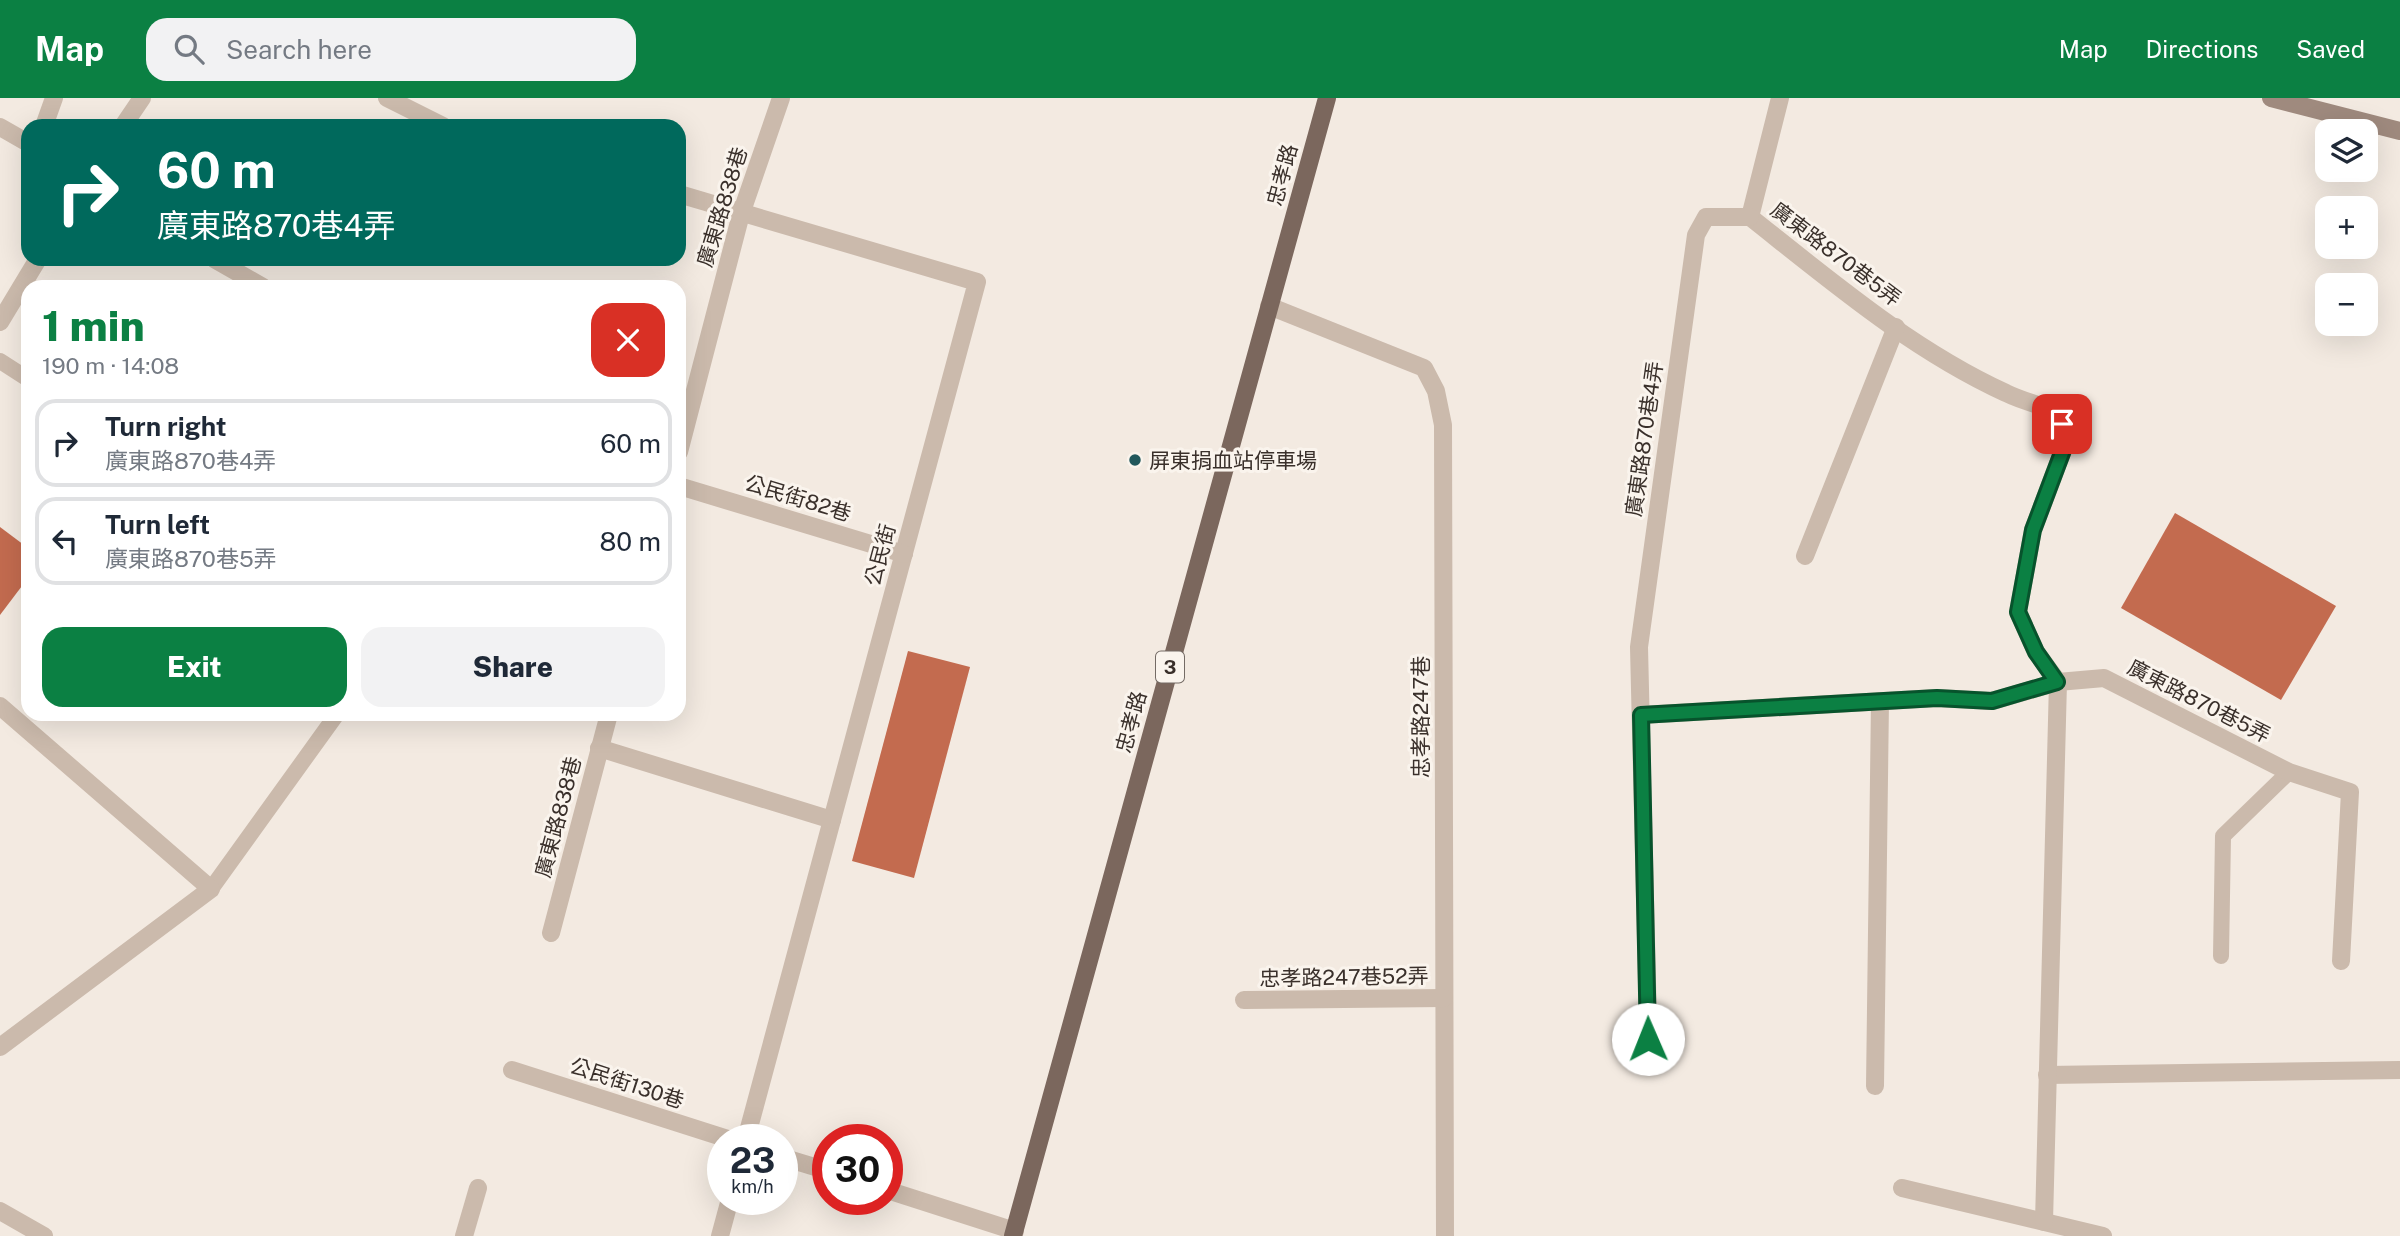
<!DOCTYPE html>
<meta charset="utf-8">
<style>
:root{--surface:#fff;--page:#f2f2f3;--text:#1f2937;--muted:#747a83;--line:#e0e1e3;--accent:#0b8043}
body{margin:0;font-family:"Public Sans","Noto Sans TC",sans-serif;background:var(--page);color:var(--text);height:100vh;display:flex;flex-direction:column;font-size:26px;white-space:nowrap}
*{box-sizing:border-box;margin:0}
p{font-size:23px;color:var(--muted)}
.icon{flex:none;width:38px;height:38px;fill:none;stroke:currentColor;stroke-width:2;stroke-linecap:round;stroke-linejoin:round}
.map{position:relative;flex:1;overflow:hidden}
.sheet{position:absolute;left:21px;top:182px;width:665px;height:441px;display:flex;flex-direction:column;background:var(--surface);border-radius:21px;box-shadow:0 7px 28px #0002}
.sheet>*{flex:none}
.guide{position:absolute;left:21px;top:21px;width:665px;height:147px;border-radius:21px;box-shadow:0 7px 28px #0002;background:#00695c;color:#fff;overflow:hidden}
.tools{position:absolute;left:2315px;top:21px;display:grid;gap:14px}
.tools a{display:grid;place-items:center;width:63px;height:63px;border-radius:14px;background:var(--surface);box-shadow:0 7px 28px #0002;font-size:35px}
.speed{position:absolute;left:707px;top:1026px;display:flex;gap:14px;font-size:35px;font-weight:700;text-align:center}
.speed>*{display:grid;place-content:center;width:91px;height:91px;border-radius:50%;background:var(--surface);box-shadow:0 7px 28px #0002;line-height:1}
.speed small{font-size:18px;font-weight:400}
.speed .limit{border:10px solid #d22;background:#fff;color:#111}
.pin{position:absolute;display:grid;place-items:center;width:60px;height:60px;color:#fff;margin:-30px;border-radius:14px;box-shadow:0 4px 10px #0006}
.me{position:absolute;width:77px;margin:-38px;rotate:359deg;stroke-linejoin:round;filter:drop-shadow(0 0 5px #0008)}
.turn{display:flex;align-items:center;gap:24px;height:147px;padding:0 21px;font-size:32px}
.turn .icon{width:91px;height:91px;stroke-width:2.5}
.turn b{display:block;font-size:49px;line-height:60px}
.round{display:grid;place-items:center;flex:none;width:74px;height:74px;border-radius:21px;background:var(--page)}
.summary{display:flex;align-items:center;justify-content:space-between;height:119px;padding:0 21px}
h1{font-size:42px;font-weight:800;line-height:52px;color:var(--accent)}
.primary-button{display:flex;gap:14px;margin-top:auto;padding:14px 21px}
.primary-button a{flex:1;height:80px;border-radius:21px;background:var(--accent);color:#fff;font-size:28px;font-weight:800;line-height:80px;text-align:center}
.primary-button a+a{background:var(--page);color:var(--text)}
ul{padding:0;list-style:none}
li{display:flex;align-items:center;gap:21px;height:88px;margin:0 14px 10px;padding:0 7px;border:4px solid var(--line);border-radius:21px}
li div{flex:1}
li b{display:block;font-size:26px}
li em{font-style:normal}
header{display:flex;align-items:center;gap:42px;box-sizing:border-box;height:98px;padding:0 35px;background:var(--accent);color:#fff}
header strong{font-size:33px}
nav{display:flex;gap:38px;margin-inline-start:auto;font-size:24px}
.search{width:490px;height:63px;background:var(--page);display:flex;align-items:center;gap:18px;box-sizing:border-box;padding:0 24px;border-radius:21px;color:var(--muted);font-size:26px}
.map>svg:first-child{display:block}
.building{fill:#c36b4f}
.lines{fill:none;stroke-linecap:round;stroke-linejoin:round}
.lane{stroke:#cbbaac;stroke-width:16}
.street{stroke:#cbbaac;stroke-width:18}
.secondary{stroke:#9f8a7e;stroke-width:18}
.primary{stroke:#7b675d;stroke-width:18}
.route-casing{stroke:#07532c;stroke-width:18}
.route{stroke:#0b8043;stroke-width:12}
.poi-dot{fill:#21575b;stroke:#faf4ed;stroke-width:2.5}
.labels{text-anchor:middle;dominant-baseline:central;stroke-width:6;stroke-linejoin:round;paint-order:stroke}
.shield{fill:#faf4ed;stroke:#746b65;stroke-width:2}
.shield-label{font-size:19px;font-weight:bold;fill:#3a302b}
.street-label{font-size:21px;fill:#3a302b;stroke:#faf4ed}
.poi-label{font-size:21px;fill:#3a302b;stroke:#faf4ed;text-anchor:start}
</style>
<header>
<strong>Map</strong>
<div class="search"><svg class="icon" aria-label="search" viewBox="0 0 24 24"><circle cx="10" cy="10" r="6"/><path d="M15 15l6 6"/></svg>Search here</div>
<nav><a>Map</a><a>Directions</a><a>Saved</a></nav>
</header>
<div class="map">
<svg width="2400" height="1138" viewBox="0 0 2400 1138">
<rect width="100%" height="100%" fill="#f3eae1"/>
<!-- building -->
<g class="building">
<polygon points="2175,415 2336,508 2281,602 2121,510"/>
<polygon points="0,429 28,450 28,480 0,517"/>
<polygon points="908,553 970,569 914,780 852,763"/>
</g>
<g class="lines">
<!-- lane -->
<g class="lane">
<polyline points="0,263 28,281"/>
<polyline points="211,791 337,616"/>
<polyline points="2221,858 2223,738 2289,674"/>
</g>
<!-- street -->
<g class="street">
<polyline points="387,0 443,28"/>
<polyline points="44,28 54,0"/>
<polyline points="123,28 142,0"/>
<polyline points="0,29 28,45"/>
<polyline points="679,96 977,184 746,1041"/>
<path d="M1750 119C1831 183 1912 252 2006 295 2022 303 2040 307 2056 313L2068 339 2033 432 2018 514 2036 554 2058 584"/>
<polyline points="1750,119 1780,0"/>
<polyline points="214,161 263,189"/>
<polyline points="1269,208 1424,270 1436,293 1443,327 1445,1138"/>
<polyline points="0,224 38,161"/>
<polyline points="679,354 741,116 781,0"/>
<polyline points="679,388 904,456"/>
<polyline points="1805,458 1896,229"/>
<polyline points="0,608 211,791 0,949"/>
<polyline points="1641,617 1937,600 1992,603 2058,584 2104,580 2289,674 2350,694 2341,863"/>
<polyline points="599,650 832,722"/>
<polyline points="551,835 609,616"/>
<polyline points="1244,902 1444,900"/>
<polyline points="1649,968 1639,549 1696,137 1706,119 1750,119"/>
<polyline points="512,972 728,1041"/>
<polyline points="2047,977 2400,972"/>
<polyline points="1875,988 1880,603"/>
<polyline points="782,1059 828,1073"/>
<polyline points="1902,1090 2103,1138"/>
<polyline points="887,1092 1015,1133"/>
<polyline points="0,1113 44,1138"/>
<polyline points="2044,1124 2058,584"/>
<polyline points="464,1138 478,1090"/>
<polyline points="720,1138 730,1101"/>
</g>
<!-- secondary -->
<polyline class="secondary" points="2271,0 2400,33"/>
<!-- primary -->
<polyline class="primary" points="1013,1138 1327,0"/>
</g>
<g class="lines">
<defs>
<polyline id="route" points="1648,941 1641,617 1937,600 1992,603 2057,584 2036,554 2018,514 2033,432 2068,339 2062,326"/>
</defs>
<!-- route casing -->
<use href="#route" class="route-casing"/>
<!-- route -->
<use href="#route" class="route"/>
</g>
<!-- markers -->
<circle class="poi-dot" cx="1135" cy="362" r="7"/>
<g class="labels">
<!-- shield labels -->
<rect class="shield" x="1156" y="553.5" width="28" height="31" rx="5"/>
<g class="shield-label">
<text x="1170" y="569">3</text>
</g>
<!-- street labels -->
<g class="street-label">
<text transform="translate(1282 77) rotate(-75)">忠孝路</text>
<text transform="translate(722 109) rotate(-73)">廣東路838巷</text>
<text transform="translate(1836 156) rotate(37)">廣東路870巷5弄</text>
<text transform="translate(1644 341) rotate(-82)">廣東路870巷4弄</text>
<text transform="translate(798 400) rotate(17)">公民街82巷</text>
<text transform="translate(880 457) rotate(-75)">公民街</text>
<text transform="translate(2199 603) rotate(27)">廣東路870巷5弄</text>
<text transform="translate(1420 619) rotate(-90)">忠孝路247巷</text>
<text transform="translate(1131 624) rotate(-75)">忠孝路</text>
<text transform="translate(558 719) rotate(-75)">廣東路838巷</text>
<text transform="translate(1344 879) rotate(-1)">忠孝路247巷52弄</text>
<text transform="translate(627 985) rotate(18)">公民街130巷</text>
</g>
<!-- poi labels -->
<g class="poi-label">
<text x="1149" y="362">屏東捐血站停車場</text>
</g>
</g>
</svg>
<div class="tools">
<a><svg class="icon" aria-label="layers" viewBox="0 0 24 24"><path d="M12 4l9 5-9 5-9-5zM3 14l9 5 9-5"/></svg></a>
<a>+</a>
<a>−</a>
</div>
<div class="speed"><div>23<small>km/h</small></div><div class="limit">30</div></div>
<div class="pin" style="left:2062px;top:326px;background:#d93025"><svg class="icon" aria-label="arrive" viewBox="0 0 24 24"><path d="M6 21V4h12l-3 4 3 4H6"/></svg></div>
<svg class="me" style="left:1648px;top:941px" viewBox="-20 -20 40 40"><circle r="19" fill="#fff"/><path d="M0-13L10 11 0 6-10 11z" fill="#0b8043"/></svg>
<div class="guide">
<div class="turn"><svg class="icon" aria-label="right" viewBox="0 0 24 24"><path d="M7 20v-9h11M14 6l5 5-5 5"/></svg><div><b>60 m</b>廣東路870巷4弄</div></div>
</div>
<section class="sheet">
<div class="summary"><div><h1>1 min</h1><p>190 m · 14:08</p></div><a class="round" style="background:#d93025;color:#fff"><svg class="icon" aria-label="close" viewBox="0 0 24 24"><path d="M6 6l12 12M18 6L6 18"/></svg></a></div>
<ul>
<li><svg class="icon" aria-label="right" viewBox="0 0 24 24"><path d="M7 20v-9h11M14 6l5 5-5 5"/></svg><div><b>Turn right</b><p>廣東路870巷4弄</p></div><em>60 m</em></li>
<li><svg class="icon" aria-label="left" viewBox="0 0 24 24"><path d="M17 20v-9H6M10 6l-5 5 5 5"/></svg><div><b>Turn left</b><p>廣東路870巷5弄</p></div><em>80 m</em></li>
</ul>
<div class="primary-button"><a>Exit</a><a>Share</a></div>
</section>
</div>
